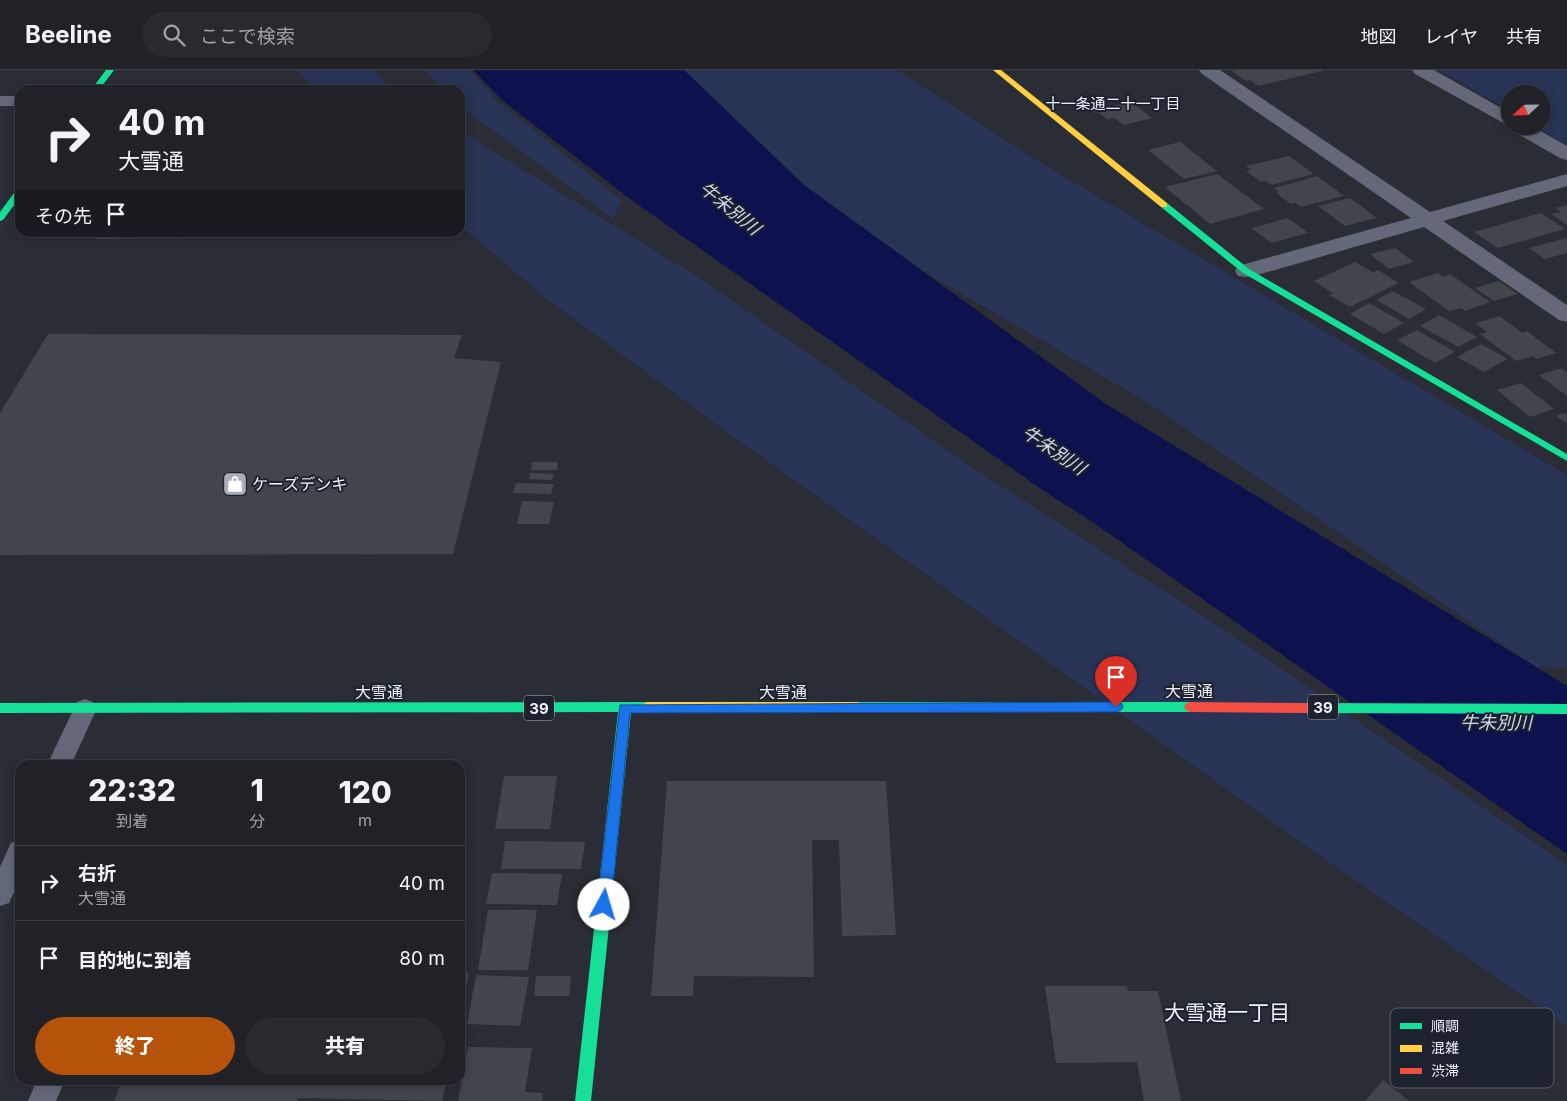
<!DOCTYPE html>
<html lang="ja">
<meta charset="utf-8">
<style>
:root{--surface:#202228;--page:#282a30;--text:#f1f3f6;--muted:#a2a4a8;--line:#3d3f45;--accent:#b45309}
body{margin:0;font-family:Inter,"Noto Sans JP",sans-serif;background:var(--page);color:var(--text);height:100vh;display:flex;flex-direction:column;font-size:19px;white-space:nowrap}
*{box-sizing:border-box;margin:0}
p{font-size:16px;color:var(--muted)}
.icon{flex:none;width:28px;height:28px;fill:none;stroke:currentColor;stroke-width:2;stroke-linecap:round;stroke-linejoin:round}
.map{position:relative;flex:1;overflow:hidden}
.side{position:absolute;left:15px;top:690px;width:450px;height:325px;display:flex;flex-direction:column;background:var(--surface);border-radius:15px;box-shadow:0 2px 12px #0003,0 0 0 1px var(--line)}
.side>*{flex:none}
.guide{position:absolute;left:15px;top:15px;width:450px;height:152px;border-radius:15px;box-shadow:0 2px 12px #0003,0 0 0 1px var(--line);background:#202228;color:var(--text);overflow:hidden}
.needle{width:32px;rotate:248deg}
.fabs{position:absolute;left:1501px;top:15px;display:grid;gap:10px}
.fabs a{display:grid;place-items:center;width:50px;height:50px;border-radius:50%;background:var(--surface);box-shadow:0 2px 12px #0003,0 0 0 1px var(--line);font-size:25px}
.pin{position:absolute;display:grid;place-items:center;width:42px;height:42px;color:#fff;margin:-51px -21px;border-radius:50% 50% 50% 0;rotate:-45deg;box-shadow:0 0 5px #0007}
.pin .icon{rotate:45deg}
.me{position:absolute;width:55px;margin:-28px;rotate:6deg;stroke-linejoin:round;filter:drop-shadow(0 0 4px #0008)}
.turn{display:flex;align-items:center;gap:18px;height:105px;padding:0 20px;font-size:22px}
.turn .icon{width:65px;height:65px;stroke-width:2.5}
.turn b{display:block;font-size:35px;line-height:42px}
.then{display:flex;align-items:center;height:48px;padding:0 20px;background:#0003;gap:10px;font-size:19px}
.eta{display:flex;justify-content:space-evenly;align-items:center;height:85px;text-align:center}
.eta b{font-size:30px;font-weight:800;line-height:35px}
.action{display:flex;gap:10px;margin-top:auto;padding:10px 20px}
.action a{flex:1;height:58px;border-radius:30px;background:var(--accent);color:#fff;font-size:20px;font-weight:800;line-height:58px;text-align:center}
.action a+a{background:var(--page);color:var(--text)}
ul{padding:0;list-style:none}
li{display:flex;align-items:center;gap:15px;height:75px;padding:0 20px;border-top:1px solid var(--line)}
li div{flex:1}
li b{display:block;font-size:19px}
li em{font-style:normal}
header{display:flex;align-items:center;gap:30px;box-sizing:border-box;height:70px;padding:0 25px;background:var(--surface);border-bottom:1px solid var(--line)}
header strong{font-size:24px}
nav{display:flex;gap:28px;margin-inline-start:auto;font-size:18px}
.search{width:350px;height:45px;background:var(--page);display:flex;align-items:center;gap:12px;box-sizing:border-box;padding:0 18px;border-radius:28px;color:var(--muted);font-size:19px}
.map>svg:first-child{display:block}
.green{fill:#283356}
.water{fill:#0d114e}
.building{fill:#42454b}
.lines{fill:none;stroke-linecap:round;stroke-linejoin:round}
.lane{fill:#646979;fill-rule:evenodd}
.street{fill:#646979;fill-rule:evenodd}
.fast{fill:#16e098;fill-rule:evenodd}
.slow{fill:#ffcf43;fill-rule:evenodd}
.jam{fill:#f24e42;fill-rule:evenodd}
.route{fill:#1a73e8;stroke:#114b97}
.labels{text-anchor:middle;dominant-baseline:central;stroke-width:4;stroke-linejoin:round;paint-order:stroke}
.far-neighbourhood-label{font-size:15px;fill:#eff3fc;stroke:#1d222f}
.shield{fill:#1d222f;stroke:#b0b4be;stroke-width:1}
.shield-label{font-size:15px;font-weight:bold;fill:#eff3fc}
.poi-label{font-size:16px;fill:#eff3fc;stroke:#1d222f;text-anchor:start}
.street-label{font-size:16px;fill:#eff3fc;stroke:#1d222f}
.water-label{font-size:18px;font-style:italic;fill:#cfd7eb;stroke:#1d222f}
.near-neighbourhood-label{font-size:21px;fill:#eff3fc;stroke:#1d222f}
.key{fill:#1d222f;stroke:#5c616c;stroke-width:1}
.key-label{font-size:14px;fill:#eff3fc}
</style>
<header>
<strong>Beeline</strong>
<div class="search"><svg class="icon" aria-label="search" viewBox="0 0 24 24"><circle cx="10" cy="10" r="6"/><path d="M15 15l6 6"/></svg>ここで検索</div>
<nav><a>地図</a><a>レイヤ</a><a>共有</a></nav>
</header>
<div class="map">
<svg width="1567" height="1031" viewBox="0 0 1567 1031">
<rect width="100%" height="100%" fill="#2a2d35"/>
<!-- green -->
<g class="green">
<polygon points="296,0 374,0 393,20 315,20"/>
<polygon points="424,0 470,0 496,30 622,130 613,149 460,36 460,20 443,20"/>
<polygon points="684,0 897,0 1038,91 1567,405 1567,598 1536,597 1148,333 922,200 804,115"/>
<polygon points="1439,0 1567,0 1567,75 1535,56 1542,56 1542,24 1510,24 1510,41"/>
<polygon points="460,61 698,207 973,398 1228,562 1567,795 1567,956 1320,786 724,360 543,226 460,155"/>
</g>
<!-- water -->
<polygon class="water" points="473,0 684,0 804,115 1106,334 1567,616 1567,784 1091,451 1041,419 630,129 502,30"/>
<!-- building -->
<g class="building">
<polygon points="1238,0 1322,0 1322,1 1258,16 1250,10 1246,11 1232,1"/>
<polygon points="1100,30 1109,37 1131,32 1152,48 1124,55 1114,48 1107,49 1098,42 1094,43 1084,34"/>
<polygon points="1180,72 1217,101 1184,109 1148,80"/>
<polygon points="1289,86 1314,104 1271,115 1266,111 1261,112 1246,101 1251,100 1246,96"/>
<polygon points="1217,104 1264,139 1210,154 1165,117"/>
<polygon points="1317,106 1344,126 1301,137 1296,133 1291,134 1276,123 1279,122 1274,118"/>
<polygon points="1350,128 1377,148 1345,156 1318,136"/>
<polygon points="1567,135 1567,155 1551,144 1561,142 1555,138"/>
<polygon points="1541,143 1565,159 1498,178 1474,162"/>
<polygon points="1288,148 1308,163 1271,173 1252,158"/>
<polygon points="101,162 189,162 186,168 97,169"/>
<polygon points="1567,168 1567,183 1545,189 1529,178"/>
<polygon points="1395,178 1414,192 1389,199 1370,184"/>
<polygon points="1355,192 1374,203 1378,200 1399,213 1350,237 1329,225 1333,223 1314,211"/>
<polygon points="1438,203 1443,207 1450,204 1490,232 1465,241 1461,238 1449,241 1409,212"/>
<polygon points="1499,211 1518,224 1494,231 1475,218"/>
<polygon points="1393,221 1426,239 1409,249 1376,230"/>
<polygon points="1369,233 1404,253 1384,264 1350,244"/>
<polygon points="1439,245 1477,267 1458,277 1420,256"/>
<polygon points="1500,246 1522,263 1527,261 1556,283 1536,289 1533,286 1516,291 1480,264 1487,262 1475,253"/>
<polygon points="1417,260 1455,282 1435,293 1397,270"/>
<polygon points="48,264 462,265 454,288 501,292 453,484 0,485 0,343"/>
<polygon points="1481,274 1508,289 1484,302 1457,287"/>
<polygon points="1562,298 1567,302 1567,326 1539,305"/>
<polygon points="1521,313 1554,339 1530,347 1497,320"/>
<polygon points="1562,343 1567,344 1567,353 1556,346"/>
<polygon points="532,392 558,392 557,400 531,400"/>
<polygon points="530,403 554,404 552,410 529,409"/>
<polygon points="516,413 554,414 551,424 513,423"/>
<polygon points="522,431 554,432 549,454 517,454"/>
<polygon points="504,706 557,706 550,759 495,759"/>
<polygon points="667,711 886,711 896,865 842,866 839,770 812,770 814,907 694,906 693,926 651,926"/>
<polygon points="505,771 585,772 581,799 501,799"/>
<polygon points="492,803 562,804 557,835 486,834"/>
<polygon points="488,840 537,840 528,900 478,900"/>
<polygon points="460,903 469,903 461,943 460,943"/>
<polygon points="476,905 529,907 520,956 467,954"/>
<polygon points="536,906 571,906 569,926 534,926"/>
<polygon points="1045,916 1127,916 1128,921 1158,921 1181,1031 1144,1031 1137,992 1056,993"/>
<polygon points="468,977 532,978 525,1022 543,1023 542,1031 458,1031"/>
<polygon points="122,1010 447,1010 442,1031 298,1028 297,1031 114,1031"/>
<polygon points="1383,1010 1409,1031 1365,1031"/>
</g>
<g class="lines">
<!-- lane -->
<g class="lane">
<polygon points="85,629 93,632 97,638 71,695 47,695 77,632"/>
<polygon points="20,770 20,809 9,833 0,836 0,797 11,773"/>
<polygon points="37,1010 65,1010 56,1031 28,1031"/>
</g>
<!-- street -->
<g class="street">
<polygon points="1199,0 1220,0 1430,142 1567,104 1567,116 1443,151 1567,235 1567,252 1559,250 1424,157 1254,206 1246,207 1238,206 1235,201 1238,196 1411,148 1202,4"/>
<polygon points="1412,0 1434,0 1510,43 1510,56 1532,56 1567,76 1567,90 1560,88 1511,60 1509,56 1415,4"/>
<rect x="0" y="26" width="20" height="10"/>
</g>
<!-- fast -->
<g class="fast">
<polygon points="106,0 114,0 99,20 91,20"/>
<polygon points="17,119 20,119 20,127 3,150 0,151 0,142"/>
<polygon points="1161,133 1167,133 1249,199 1567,384 1567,391 1243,203 1161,137"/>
<polygon points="647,632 651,634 653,637 651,640 631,642 591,1031 575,1031 618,642 0,643 0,633"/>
<polygon points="858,632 1190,632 1194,634 1196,637 1194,640 1190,642 858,642 854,640 852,637 854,634"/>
<polygon points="1307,633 1567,634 1567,644 1307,643 1303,641 1301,638 1303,635"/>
</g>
<!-- slow -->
<g class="slow">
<polygon points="993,0 1001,0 1167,133 1167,137 1161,137"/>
<polygon points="647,632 858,632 862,634 864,637 862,640 858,642 647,642 643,640 641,637 643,634"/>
</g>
<!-- jam -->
<polygon class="jam" points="1190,632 1307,633 1311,635 1313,638 1311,641 1307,643 1190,642 1186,640 1184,637 1186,634"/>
</g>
<!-- route -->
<polygon class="route" points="1116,632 1121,633 1123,637 1121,640 1116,642 630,643 611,835 609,839 604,841 599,839 597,835 620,635"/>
<!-- icons -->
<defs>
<symbol id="shop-square" viewBox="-11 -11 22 22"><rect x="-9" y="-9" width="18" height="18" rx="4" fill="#aaaeb6" stroke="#1d222f"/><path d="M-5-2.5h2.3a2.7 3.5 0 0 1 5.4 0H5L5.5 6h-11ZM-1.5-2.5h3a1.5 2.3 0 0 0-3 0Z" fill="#fff"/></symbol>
</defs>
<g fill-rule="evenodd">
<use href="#shop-square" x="221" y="400" width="28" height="28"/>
</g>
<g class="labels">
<!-- far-neighbourhood labels -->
<g class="far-neighbourhood-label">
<text x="1113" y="33">十一条通二十一丁目</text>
</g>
<!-- shield labels -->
<g class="shield">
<rect x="1308" y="624.5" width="30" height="25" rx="4"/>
<rect x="524" y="625.5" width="30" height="25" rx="4"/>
</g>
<g class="shield-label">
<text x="1323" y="637">39</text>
<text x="539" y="638">39</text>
</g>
<!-- poi labels -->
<g class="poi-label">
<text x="252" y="414">ケーズデンキ</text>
</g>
<!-- street labels -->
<g class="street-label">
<text x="1189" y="621">大雪通</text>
<text x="379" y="622">大雪通</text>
<text x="783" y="622">大雪通</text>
</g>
<!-- water labels -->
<g class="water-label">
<text transform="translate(730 138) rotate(39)">牛朱別川</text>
<text transform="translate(1054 380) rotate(34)">牛朱別川</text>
<text x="1496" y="652">牛朱別川</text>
</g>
<!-- near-neighbourhood labels -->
<g class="near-neighbourhood-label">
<text x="1227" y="942">大雪通一丁目</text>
</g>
</g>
<!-- legend -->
<rect x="1390" y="938" width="164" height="80" rx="8" class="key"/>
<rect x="1400" y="953" width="22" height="6" fill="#16e098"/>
<rect x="1400" y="975" width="22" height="7" fill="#ffcf43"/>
<rect x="1400" y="998" width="22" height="6" fill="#f24e42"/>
<g class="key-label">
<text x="1431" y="961">順調</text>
<text x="1431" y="983">混雑</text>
<text x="1431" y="1006">渋滞</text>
</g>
</svg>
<div class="fabs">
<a><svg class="needle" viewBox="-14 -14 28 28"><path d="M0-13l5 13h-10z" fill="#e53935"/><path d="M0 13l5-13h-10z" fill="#a2a4a8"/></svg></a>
</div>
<div class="pin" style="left:1116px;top:637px;background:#d93025"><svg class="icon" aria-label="arrive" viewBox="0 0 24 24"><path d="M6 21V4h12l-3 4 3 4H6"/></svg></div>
<svg class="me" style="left:604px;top:835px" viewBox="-20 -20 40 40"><circle r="19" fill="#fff"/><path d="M0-13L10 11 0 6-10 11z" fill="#1a73e8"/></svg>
<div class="guide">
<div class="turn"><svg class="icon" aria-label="right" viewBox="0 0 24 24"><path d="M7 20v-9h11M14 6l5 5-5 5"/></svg><div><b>40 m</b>大雪通</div></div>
<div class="then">その先<svg class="icon" aria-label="arrive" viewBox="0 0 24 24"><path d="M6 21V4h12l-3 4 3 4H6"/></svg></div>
</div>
<section class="side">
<div class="eta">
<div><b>22:32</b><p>到着</p></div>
<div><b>1</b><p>分</p></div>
<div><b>120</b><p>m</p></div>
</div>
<ul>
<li><svg class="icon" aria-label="right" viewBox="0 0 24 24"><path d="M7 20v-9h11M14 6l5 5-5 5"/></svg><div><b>右折</b><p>大雪通</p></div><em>40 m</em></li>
<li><svg class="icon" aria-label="arrive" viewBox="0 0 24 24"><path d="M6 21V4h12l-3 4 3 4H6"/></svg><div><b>目的地に到着</b></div><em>80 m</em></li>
</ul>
<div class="action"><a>終了</a><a>共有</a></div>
</section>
</div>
